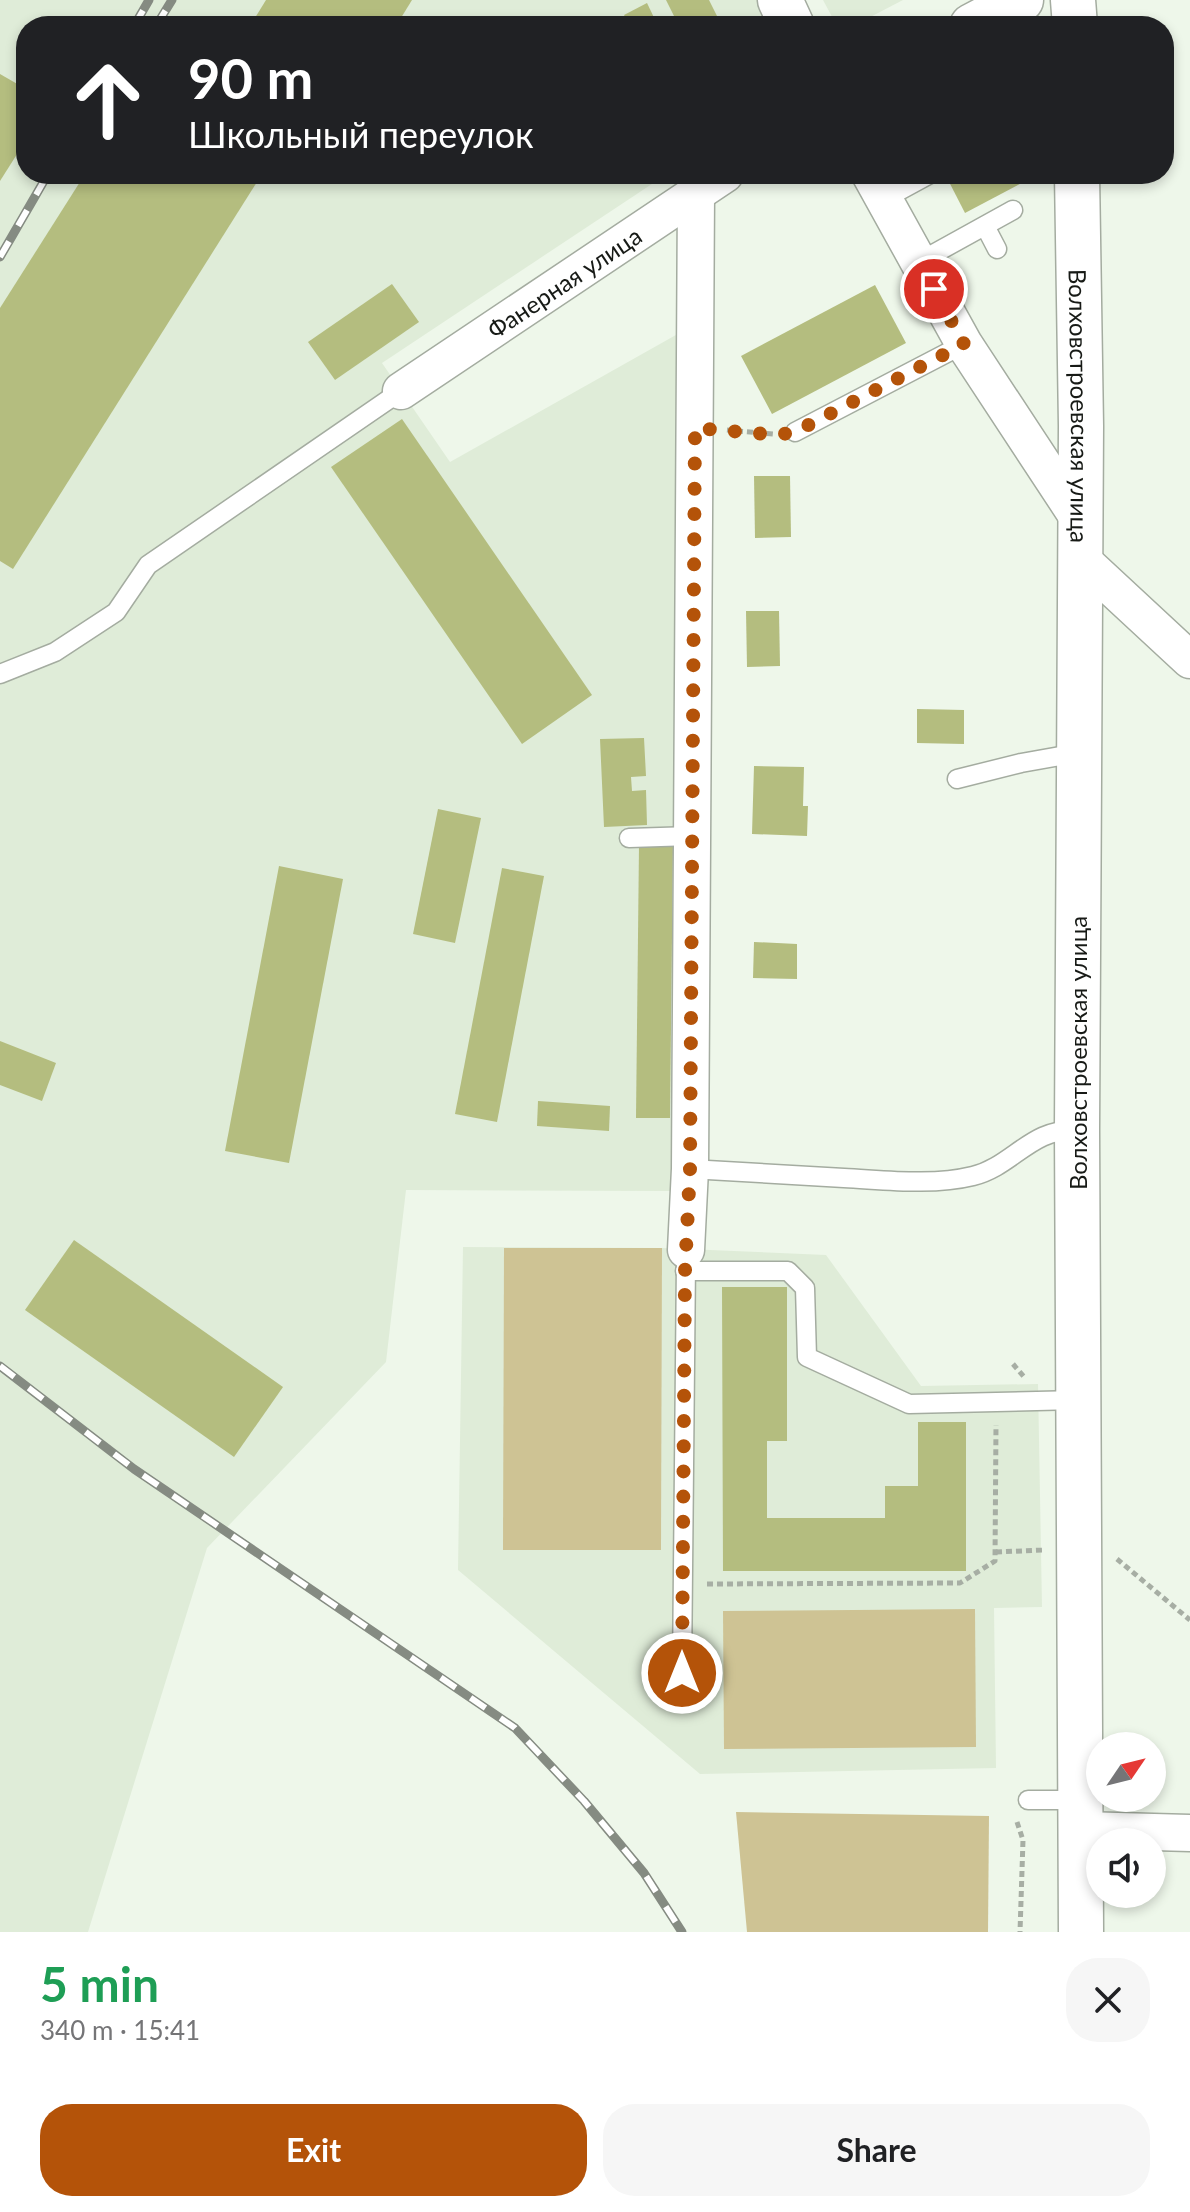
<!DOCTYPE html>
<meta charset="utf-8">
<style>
:root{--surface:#fff;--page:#f6f6f6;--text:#202124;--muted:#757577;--accent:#b45309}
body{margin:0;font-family:Lato,sans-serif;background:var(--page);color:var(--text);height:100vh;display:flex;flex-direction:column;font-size:30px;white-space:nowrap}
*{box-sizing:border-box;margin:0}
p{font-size:26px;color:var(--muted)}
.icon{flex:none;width:44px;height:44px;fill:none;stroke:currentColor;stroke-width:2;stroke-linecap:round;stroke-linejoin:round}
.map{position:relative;height:1932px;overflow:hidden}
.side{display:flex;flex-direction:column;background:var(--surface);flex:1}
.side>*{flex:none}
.guide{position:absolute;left:16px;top:16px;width:1158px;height:168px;border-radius:32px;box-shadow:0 4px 12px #0003;background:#202124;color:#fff;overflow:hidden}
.needle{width:52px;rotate:55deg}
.fabs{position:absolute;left:1086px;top:1732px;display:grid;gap:16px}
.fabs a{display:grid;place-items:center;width:80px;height:80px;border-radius:50%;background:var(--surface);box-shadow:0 4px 12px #0003;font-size:40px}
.pin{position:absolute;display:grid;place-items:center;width:68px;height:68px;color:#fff;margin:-34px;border:4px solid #fff;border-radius:50%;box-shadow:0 2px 8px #0007}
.me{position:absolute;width:88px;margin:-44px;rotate:0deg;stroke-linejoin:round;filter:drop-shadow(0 0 6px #0008)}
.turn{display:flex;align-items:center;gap:28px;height:168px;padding:0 40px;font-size:36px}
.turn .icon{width:104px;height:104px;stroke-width:2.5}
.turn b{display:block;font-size:56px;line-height:68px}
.round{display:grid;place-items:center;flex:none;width:84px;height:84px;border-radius:32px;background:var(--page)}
.headline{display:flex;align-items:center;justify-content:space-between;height:136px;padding:0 40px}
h1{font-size:48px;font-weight:700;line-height:60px;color:#1e9e55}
.primary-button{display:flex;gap:16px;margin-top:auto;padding:16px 40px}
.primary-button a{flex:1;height:92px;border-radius:32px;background:var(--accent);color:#fff;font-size:32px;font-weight:700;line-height:92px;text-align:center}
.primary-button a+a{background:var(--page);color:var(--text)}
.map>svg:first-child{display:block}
.built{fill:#dfecd8}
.green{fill:#cec394}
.building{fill:#b4bd7f}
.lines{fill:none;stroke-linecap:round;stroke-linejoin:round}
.lane-casing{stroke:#a4aca0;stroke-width:21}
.street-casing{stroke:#a4aca0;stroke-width:39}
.secondary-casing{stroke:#a4aca0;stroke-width:47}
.path{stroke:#a7aea4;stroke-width:5;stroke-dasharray:6 4;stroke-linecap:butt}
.lane{stroke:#fff;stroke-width:18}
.street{stroke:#fff;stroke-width:36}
.secondary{stroke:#fff;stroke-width:44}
.rail-casing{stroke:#858b82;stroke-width:9}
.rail{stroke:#fff;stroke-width:6;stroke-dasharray:18;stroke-linecap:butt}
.route{stroke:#b45309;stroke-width:14;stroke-dasharray:0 25.2}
.labels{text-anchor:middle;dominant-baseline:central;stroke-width:8;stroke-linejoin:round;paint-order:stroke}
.street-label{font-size:24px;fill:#171a16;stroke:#fff}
</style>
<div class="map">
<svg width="1190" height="1932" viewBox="0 0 1190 1932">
<rect width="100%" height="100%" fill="#eef7ea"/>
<!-- built -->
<g class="built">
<polygon points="0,0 762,0 775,26 26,26 26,174 667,174 382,363 450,462 683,331 672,1191 406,1190 386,1362 207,1548 88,1932 0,1932"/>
<polygon points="823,0 903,0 853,26 837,26"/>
<polygon points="463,1247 662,1248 826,1255 921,1386 1038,1384 1042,1607 994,1608 996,1768 700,1774 458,1570"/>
</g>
<!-- green -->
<g class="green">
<polygon points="504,1248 662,1248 661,1550 503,1550"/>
<polygon points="975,1609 976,1747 724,1749 723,1611"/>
<polygon points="736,1812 989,1816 988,1932 747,1932"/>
</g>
<!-- building -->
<g class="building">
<polygon points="266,0 412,0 396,26 250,26"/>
<polygon points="666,0 709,0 722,26 679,26"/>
<polygon points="647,3 658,26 630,26 624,15"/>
<polygon points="0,74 26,89 26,140 0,181"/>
<polygon points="85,174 262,174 13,569 0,561 0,308"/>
<polygon points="945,174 1039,174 965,213"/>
<polygon points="392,284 419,322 335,380 308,342"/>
<polygon points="875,285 906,343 772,414 741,356"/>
<polygon points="402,419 592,695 522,744 331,467"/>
<polygon points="754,476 790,476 791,537 755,538"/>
<polygon points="746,611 779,611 780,666 747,667"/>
<polygon points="917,709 964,710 964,744 917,743"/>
<polygon points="644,738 646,776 631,777 632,791 646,790 647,825 604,827 600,739"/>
<polygon points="754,766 804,767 803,806 808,806 807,836 752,834"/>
<polygon points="438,809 481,818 455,943 413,934"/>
<polygon points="639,845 673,846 670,1118 636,1118"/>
<polygon points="279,866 343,879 289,1163 225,1151"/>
<polygon points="502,868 544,876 497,1122 455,1114"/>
<polygon points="754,942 797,944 797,979 753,978"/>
<polygon points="0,1041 56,1063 42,1101 0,1085"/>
<polygon points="538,1101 610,1106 609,1131 537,1126"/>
<polygon points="74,1240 283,1387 234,1457 25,1310"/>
<polygon points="722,1287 787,1287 787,1441 767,1441 767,1518 885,1518 885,1486 918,1486 918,1422 966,1422 966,1571 723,1571"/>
</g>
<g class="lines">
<defs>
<g id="lane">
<polyline points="884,199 930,174"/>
<polyline points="985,226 997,249"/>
<polyline points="919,262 1013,210"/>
<polyline points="795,432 964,344"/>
<polyline points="0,674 55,652 116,612 148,565 401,391"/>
<polyline points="957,779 1021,763 1077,753"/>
<polyline points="629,838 692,836"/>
<path d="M690 1169C741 1172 792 1175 844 1178 885 1180 932 1186 973 1176 1013 1166 1031 1128 1077 1130"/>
<polyline points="685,1271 788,1271 805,1288 807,1357 909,1404 1078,1400"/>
<polyline points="682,1673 686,1260"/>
<polyline points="1028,1800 1081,1800"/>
</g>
<g id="street">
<polyline points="870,174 964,344 1079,519"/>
<path id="s1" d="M401 391 725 174"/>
<polyline points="1080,558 1190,660"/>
<polyline points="686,1250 690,1169 696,194"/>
<polyline points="1081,1830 1190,1833"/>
</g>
<g id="secondary">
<polyline points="780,0 792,26"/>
<polyline points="1073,0 1075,26"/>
<polyline points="972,26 1021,0"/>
<path id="s2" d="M1077 174 1081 426 1077 1130 1081 1932"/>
</g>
</defs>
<!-- lane casing -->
<use href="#lane" class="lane-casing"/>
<!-- street casing -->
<use href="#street" class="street-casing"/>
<!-- secondary casing -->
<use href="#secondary" class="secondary-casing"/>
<!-- path -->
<g class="path">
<polyline points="727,430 773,434"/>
<polyline points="1013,1364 1025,1378"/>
<polyline points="996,1552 1045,1550"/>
<polyline points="1117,1559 1190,1620"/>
<polyline points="707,1584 960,1583 995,1561 996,1425"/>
<polyline points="1017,1822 1023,1840 1020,1932"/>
</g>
<!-- lane -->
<use href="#lane" class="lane"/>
<!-- street -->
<use href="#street" class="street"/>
<!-- secondary -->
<use href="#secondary" class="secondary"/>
<defs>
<g id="rail">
<polyline points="134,26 149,0"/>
<polyline points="156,26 172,0"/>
<polyline points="0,257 48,174"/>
<polyline points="0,1366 134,1469 515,1728 584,1801 644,1873 682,1932"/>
</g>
</defs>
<!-- rail casing -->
<use href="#rail" class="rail-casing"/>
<!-- rail -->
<use href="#rail" class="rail"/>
</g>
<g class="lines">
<!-- route -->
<polyline class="route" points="682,1673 685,1271 690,1169 695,428 777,435 795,432 964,344 934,289"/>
</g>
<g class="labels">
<!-- street labels -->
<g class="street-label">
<text stroke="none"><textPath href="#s1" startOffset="196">Фанерная улица</textPath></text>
<text stroke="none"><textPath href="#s2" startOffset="232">Волховстроевская улица</textPath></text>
<text transform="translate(1077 1053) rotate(-90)">Волховстроевская улица</text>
</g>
</g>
</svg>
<div class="fabs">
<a><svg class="needle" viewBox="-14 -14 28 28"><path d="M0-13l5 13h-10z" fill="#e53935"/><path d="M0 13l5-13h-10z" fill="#757577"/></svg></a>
<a><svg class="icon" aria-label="sound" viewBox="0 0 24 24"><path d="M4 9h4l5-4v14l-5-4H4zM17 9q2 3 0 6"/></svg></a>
</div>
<div class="pin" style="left:934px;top:289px;background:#d93025"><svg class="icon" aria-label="arrive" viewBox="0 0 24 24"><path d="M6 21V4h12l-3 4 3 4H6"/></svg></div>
<svg class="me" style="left:682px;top:1673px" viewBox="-20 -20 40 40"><circle r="17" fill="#b45309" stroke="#fff" stroke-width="3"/><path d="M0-11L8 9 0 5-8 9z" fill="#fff"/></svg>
<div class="guide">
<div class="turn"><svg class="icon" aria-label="ahead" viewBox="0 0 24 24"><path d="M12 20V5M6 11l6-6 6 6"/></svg><div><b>90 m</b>Школьный переулок</div></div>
</div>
</div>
<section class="side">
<div class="headline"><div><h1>5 min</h1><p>340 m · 15:41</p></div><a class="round"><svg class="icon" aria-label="close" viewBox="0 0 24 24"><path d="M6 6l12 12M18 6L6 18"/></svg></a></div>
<div class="primary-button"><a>Exit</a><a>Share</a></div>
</section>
